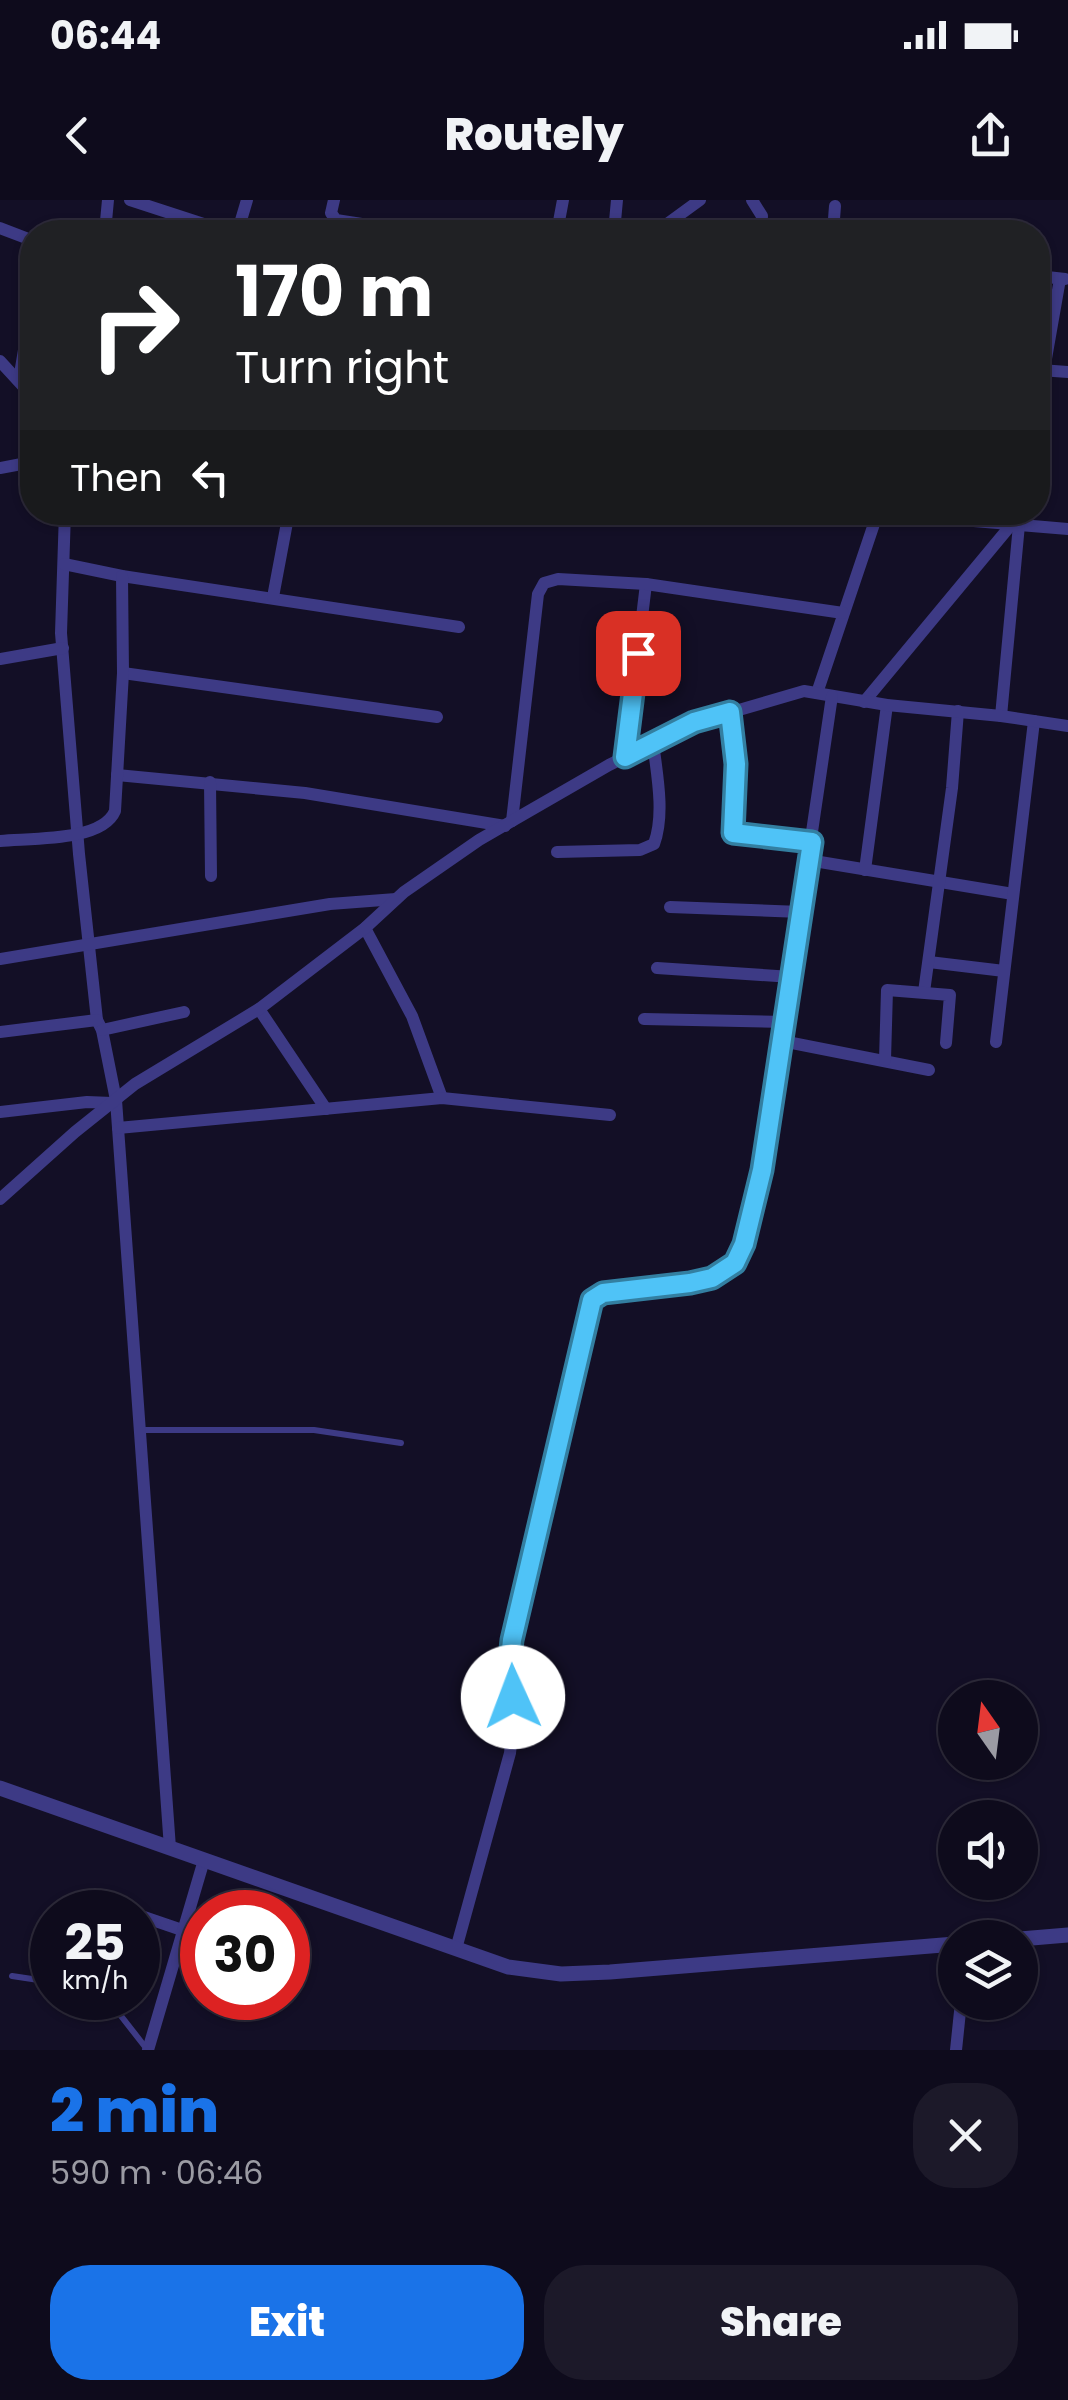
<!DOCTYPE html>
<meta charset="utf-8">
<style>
:root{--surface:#0e0b1c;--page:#1c1929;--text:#f1f3f6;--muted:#9b9ba3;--line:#2e2b3b;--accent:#1a73e8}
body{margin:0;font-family:Poppins,sans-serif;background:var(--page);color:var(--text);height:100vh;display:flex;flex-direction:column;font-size:38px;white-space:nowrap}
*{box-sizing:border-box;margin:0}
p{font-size:32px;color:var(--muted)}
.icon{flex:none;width:55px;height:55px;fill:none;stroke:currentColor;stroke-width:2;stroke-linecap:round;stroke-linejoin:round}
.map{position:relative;height:1850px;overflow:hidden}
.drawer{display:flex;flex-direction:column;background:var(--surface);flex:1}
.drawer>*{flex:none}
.top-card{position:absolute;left:20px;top:20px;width:1030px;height:305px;border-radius:40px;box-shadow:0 2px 8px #0004,0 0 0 2px var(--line);background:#202124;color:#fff;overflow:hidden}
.needle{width:65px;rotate:346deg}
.controls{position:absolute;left:938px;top:1480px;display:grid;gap:20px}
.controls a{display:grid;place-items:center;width:100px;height:100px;border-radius:50%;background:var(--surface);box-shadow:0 2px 8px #0004,0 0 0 2px var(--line);font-size:50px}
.speed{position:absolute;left:30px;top:1690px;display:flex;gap:20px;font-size:50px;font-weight:700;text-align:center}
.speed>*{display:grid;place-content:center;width:130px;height:130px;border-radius:50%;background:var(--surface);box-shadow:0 2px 8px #0004,0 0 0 2px var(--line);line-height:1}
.speed small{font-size:25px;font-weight:400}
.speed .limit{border:15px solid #d22;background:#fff;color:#111}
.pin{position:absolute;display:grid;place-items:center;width:85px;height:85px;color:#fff;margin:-42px;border-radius:20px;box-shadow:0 5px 15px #0006}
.me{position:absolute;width:110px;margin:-55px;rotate:358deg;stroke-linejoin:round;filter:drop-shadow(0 0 8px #0008)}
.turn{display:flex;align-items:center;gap:35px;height:210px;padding:0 50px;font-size:45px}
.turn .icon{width:130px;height:130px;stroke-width:2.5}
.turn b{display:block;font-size:70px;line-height:85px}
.then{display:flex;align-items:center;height:95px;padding:0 50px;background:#0003;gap:20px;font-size:38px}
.round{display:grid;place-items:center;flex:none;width:105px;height:105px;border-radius:40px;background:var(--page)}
.overview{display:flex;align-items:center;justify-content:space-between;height:170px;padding:0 50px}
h1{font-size:60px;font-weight:800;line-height:75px;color:var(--accent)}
.primary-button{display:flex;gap:20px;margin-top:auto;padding:20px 50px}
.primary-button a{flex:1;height:115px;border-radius:40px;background:var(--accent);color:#fff;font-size:40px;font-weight:800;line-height:115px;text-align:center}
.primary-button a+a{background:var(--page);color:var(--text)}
.status{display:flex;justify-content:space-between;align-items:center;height:70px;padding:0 50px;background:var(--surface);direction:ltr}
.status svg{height:28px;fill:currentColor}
header{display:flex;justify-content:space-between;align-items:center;height:130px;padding:0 50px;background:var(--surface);font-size:45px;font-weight:800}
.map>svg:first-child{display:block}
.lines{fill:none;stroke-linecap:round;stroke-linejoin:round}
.service{stroke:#3d3a85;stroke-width:6}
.minor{stroke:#3d3a85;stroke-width:12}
.tertiary{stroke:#3d3a85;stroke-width:15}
.route-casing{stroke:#337fa1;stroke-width:25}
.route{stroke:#4fc3f7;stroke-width:18}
</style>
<div class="status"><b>06:44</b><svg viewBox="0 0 49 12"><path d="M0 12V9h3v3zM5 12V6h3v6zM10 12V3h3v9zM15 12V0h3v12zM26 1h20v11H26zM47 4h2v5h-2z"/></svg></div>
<header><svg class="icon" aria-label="back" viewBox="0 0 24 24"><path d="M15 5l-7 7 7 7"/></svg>Routely<svg class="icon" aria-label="share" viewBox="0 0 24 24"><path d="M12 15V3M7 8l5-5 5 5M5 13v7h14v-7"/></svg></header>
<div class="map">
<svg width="1068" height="1850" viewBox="0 0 1068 1850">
<rect width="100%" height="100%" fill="#130f26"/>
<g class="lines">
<!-- service -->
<g class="service">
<polyline points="141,1230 314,1230 401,1243"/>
<polyline points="12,1776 52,1782"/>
<polyline points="107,1798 146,1848"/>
</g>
<!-- minor -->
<g class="minor">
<polyline points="130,0 225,31 239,27 247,0"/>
<polyline points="334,0 331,13 336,20 413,32"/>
<polyline points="752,0 762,16 761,32"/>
<polyline points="0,28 26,38 32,45"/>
<polyline points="105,32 108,0"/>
<polyline points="557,32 563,0"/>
<polyline points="614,32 617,0"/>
<polyline points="656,32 700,0"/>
<polyline points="833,32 835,6"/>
<polyline points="1038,76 1065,79"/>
<polyline points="0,161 32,196"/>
<polyline points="1040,170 1068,172"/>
<polyline points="1044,170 1060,79"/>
<polyline points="19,180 32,102"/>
<polyline points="1038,218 1044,188 1038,170"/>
<polyline points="0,268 32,262"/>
<polyline points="65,312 61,433 79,654 97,820 102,830 116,900 170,1648"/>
<polyline points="866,312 1068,329"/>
<polyline points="64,364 122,376 459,427"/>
<polyline points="273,397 289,312"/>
<polyline points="0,459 63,448"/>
<polyline points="123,473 437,517"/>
<polyline points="817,493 878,312"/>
<polyline points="864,502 1011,325 1014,312"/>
<polyline points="730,512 736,564 733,633 811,642"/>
<polyline points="1001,516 1019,325"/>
<polyline points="625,557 646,384"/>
<polyline points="117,575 305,593 505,626"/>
<polyline points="210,582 211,676"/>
<polyline points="512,621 538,394 544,383 558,379 646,384 843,413"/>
<path d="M0 641C30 638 102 642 115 611L123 473 122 376"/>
<path d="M557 652 640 650 654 644C665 615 657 574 653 543"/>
<polyline points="808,660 1013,694"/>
<polyline points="865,670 887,505"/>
<polyline points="670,707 801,712"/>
<polyline points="365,728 412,816 442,898"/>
<polyline points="0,759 330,704 396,699"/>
<polyline points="929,762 1004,771"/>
<polyline points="657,768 792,777"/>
<polyline points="924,792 952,588 958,511"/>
<polyline points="259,809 326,909"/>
<polyline points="644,819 785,822"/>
<polyline points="102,830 184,812"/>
<polyline points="0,832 97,820"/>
<polyline points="782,841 929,870"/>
<polyline points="996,842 1034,521"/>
<polyline points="885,860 887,790 950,795 946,843"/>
<polyline points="0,912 87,902 112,903"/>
<polyline points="118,928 442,898 610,915"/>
<polyline points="0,999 75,932 135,884 259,809 365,728 404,692 479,640 609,565 694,523 804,491 887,505 1001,516 1068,526"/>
<polyline points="98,1701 131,1712"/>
<polyline points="138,1715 182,1730"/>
<path d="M456 1749 510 1553 513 1525 510 1453 589 1109 593 1100 603 1093C635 1090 718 1090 736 1060 752 1035 755 999 762 971L832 496"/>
<polyline points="148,1850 204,1660"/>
<polyline points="956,1850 961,1802"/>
</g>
<!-- tertiary -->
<g class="tertiary">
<polyline points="0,1588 508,1767 561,1774 610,1772 955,1744"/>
<polyline points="1020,1739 1068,1735"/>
</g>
</g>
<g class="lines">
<defs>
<polyline id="route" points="513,1497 509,1468 512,1440 592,1100 603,1093 690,1083 712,1078 735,1063 744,1044 762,970 812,642 733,633 736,564 730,512 694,522 625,557 638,453"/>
</defs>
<!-- route casing -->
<use href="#route" class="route-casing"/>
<!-- route -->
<use href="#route" class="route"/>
</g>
</svg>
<div class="controls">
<a><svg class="needle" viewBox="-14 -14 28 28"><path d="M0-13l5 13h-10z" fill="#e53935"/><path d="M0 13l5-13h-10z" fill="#9b9ba3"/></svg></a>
<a><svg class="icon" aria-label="sound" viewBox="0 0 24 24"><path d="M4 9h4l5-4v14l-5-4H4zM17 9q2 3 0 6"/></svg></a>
<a><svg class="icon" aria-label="layers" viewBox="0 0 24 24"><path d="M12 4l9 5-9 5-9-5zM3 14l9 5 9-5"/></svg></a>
</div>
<div class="speed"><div>25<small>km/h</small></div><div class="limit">30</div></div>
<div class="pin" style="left:638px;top:453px;background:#d93025"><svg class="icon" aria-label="arrive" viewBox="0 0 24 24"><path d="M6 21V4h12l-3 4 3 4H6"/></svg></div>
<svg class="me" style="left:513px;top:1497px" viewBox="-20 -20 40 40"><circle r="19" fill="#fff"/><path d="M0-13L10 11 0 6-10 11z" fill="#4fc3f7"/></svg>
<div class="top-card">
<div class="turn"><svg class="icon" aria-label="right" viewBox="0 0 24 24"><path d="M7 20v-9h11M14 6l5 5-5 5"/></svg><div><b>170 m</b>Turn right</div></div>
<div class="then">Then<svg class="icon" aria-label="left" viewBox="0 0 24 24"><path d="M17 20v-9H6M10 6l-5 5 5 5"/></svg></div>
</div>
</div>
<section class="drawer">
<div class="overview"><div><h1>2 min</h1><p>590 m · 06:46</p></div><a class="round"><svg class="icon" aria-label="close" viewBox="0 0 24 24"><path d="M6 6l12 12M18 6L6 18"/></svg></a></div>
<div class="primary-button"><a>Exit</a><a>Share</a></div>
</section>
